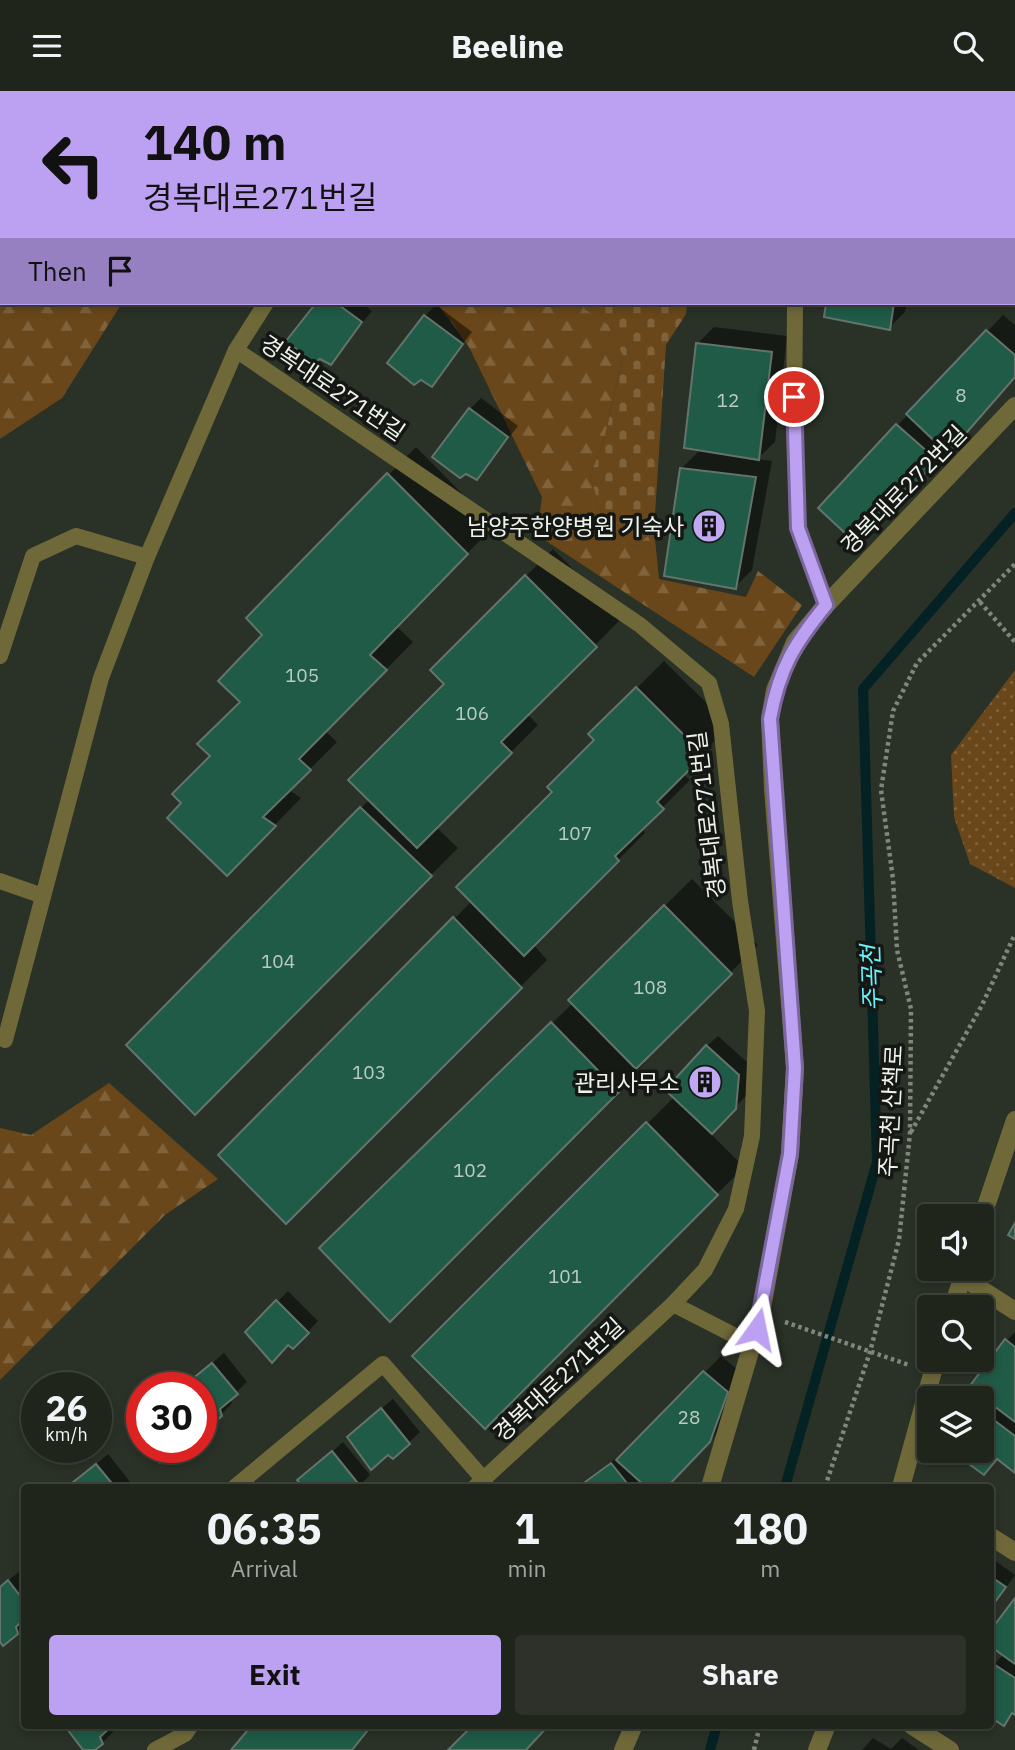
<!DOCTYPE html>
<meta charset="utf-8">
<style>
:root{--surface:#20251c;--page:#2d3129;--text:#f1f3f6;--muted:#a2a5a3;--line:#3d423b;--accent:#bca0f2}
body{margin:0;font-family:"IBM Plex Sans","Noto Sans KR",sans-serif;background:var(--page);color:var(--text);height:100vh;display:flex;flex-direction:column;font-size:26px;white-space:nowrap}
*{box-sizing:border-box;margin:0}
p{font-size:23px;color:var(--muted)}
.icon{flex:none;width:38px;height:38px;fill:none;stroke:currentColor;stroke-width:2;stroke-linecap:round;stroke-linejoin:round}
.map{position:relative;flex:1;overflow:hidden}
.details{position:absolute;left:21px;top:1393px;width:973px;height:245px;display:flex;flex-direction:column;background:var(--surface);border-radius:7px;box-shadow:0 4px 10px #0003,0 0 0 2px var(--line)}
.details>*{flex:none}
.guide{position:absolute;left:0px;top:0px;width:1015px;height:214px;box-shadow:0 4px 10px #0003,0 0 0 2px var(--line);background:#bca0f2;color:#111;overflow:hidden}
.buttons{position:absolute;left:917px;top:1113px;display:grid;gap:14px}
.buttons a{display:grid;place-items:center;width:77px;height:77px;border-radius:7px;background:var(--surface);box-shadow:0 4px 10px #0003,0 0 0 2px var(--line);font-size:35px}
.speed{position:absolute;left:21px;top:1281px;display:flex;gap:14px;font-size:35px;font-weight:700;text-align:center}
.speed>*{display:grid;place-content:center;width:91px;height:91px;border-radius:50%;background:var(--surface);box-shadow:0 4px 10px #0003,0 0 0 2px var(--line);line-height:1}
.speed small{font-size:18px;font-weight:400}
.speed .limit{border:10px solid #d22;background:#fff;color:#111}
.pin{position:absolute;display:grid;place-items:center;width:60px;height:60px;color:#fff;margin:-30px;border:4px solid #fff;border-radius:50%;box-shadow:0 2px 7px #0007}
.me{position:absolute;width:77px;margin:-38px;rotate:12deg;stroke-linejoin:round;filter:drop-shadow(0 0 5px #0008)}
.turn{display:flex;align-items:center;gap:24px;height:147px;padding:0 28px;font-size:32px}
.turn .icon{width:91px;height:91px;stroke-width:2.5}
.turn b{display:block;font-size:49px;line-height:60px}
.then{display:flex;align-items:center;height:66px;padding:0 28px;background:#0003;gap:14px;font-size:26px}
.eta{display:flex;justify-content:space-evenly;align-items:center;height:119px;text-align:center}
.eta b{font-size:42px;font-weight:700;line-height:49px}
.button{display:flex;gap:14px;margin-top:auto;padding:14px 28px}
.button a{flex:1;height:80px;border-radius:7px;background:var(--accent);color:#111;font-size:28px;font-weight:700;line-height:80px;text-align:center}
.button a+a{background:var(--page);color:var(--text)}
header{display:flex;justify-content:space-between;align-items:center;height:91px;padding:0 28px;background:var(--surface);font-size:32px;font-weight:700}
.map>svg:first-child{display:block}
.green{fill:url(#green-dots)}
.forest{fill:url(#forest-firs)}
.cemetery{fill:url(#cemetery-stones)}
.shadow{fill:#0007}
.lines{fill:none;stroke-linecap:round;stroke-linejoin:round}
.stream{stroke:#042224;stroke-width:10}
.building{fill:#1f5b47;stroke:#64746d;stroke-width:2}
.path{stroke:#80867c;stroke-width:4.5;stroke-dasharray:3.5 3.5;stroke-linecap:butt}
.lane{stroke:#6f693a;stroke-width:16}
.street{stroke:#6f693a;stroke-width:18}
.route-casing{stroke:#7a689d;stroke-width:18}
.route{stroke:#bca0f2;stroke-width:12}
.labels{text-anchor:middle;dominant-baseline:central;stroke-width:7;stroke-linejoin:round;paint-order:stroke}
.number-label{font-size:19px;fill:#baccc1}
.street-label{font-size:23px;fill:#edf2ea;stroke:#141713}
.poi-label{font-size:23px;fill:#edf2ea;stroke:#141713;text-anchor:end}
.water-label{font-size:24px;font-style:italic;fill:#69f2fa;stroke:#141713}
</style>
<header><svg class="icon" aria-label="menu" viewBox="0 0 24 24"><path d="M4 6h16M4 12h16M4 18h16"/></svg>Beeline<svg class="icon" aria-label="search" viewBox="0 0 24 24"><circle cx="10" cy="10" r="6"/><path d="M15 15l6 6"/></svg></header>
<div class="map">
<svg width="1015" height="1659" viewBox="0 0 1015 1659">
<defs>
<pattern id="green-dots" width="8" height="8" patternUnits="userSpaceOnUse" patternTransform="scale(1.75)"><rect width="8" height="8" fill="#6a471a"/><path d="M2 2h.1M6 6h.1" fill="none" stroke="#80623b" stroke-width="1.8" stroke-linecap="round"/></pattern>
<pattern id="forest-firs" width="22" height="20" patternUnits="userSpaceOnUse" patternTransform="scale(1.75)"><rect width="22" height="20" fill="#6a471a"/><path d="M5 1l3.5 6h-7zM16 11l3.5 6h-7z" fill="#80623b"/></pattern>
<pattern id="cemetery-stones" width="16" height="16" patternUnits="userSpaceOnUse" patternTransform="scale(1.75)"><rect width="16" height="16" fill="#6a471a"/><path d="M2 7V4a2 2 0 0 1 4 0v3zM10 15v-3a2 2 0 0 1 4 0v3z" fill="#80623b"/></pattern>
</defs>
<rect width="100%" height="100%" fill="#2a3126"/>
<!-- green -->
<polygon class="green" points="1015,579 1015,797 970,773 954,726 951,664"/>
<!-- forest -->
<g class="forest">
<polygon points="0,0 502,0 502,2 2,2 2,212 122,212 62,307 0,348"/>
<polygon points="437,212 576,212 609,234 623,265 604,350 590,384 608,445 636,456 654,438 659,488 746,506 758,480 802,514 754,586 537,444 542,406 469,256"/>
<polygon points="109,992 218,1088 165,1124 0,1289 0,1037 31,1044"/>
</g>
<!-- cemetery -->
<g class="cemetery">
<polygon points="502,0 712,0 502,2"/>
<polygon points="576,212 687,212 686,223 666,254 654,438 636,456 608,446 590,384 604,350 623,265 608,234"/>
</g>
<!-- shadow -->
<g class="shadow">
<polygon points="728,0 800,0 728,2"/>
<polygon points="318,212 361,212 372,220 330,272 289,250"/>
<polygon points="828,212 907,212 905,221 889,237 826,225"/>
<polygon points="436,214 472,241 431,294 425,225"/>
<polygon points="1003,224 1015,234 1015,285 875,436 898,334"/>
<polygon points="714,236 787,245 775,351 757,368 772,370 752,479 735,496 682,377 701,358 698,252"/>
<polygon points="481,307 518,335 476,387 470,318"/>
<polygon points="416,356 494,435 396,535 413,551 325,640 337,651 289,699 301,707 227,783 184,712 242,611 264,544 249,527"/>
<polygon points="553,458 622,527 527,623 538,634 436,736 458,757 195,1021 128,954 370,708 446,593 432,579"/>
<polygon points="664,570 730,635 682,682 690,689 642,737 645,742 533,853 547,869 286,1131 220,1064 472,810 597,649 591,643"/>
<polygon points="692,788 758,854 642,970 645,972 390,1228 348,1130 573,912 570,909"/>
<polygon points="718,945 749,973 746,1005 710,1042 744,1076 485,1335 415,1265 675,1005 707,955"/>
<polygon points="288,1200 318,1230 304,1245 248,1241"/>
<polygon points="1015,1241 1015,1379 998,1367 984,1382 954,1360 982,1360 981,1307 1006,1250"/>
<polygon points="224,1262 247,1291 230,1307 232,1312 221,1324 201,1336 201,1297 183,1297"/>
<polygon points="721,1265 744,1284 726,1333 666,1396 575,1396 629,1358"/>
<polygon points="393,1308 420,1341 393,1366 360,1336"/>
<polygon points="343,1351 370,1384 358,1396 305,1396 300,1389"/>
<polygon points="108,1363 131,1392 126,1396 69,1396"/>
<polygon points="990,1466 1015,1484 990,1519"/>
<polygon points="20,1480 24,1486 24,1534 17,1541 0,1549 0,1496"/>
<polygon points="1015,1510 1015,1622 1004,1632 990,1624 990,1577 1004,1563"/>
<polygon points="111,1634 113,1641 102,1652 92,1659 85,1659"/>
<polygon points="254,1634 373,1634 353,1659 234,1659"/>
<polygon points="873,1647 891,1658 902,1647 919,1659 862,1659"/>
</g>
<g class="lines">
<!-- stream -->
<g class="stream">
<polyline points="785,1396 877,1071 863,598 1015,422"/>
<polyline points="710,1659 717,1634"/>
</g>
</g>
<!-- building -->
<g class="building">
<polygon points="726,0 783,0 726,2"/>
<polygon points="316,212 336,212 362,231 331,274 320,268 314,272 286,250"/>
<polygon points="826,212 894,212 890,239 824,226"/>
<polygon points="424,224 463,253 432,296 421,289 414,294 387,272"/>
<polygon points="986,239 1015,264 1015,286 948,363 906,323"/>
<polygon points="696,252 772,261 759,369 684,357"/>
<polygon points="469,317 508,346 477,389 466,383 460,387 432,366"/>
<polygon points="896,333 937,369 859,455 818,417"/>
<polygon points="680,377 756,386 736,498 664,485"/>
<polygon points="387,382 468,463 370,564 387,579 299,668 311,679 263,726 276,735 227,785 167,727 181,712 172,703 210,665 197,653 240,611 218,590 262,544 246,527"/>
<polygon points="525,484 597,556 501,651 512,662 417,757 348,689 444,593 430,579"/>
<polygon points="636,596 704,664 657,711 664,718 615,765 619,770 524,865 456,796 552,701 547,696 594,649 588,643"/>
<polygon points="360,716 432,785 195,1024 126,954"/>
<polygon points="664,814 732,883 636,978 568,909"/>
<polygon points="453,826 522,897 286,1133 218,1064"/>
<polygon points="551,931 619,1001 390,1231 319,1157"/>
<polygon points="706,954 739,984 736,1018 712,1043 665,999"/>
<polygon points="646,1031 718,1104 485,1338 412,1265"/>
<polygon points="1015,1132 1015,1148 1008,1144"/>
<polygon points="276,1209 309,1242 293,1258 288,1254 272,1272 245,1241"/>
<polygon points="1005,1248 1015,1256 1015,1331 969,1296"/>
<polygon points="212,1272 238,1303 220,1318 222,1325 207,1338 201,1330 201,1297 181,1297"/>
<polygon points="703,1280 728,1301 710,1351 667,1396 646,1396 616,1369"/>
<polygon points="381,1317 410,1353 393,1368 388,1364 371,1379 347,1346"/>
<polygon points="982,1320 1015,1345 1015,1382 997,1368 984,1384 951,1360 982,1360"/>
<polygon points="142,1333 142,1352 133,1342"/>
<polygon points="146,1356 175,1356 160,1372"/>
<polygon points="332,1360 361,1396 303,1396 297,1389"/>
<polygon points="611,1372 630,1396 578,1396"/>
<polygon points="96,1373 115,1396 67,1396"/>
<polygon points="990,1485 1006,1496 990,1518"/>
<polygon points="8,1489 24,1510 24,1528 16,1536 18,1543 3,1555 0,1551 0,1496"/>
<polygon points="1015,1507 1015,1573 990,1555 990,1540"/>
<polygon points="992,1572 1015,1587 1015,1624 1012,1622 1004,1635 990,1626"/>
<polygon points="64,1634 113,1634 100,1646 103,1653 95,1659 83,1659"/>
<polygon points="252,1634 372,1634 352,1659 231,1659"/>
<polygon points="473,1634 549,1634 526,1659 448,1659"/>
</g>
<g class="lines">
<!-- path -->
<g class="path">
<polyline points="980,511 1015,551"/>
<polyline points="911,1041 982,914 1015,843"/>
<polyline points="785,1231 909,1274"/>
<polyline points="825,1396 870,1261 899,1149 910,1042 911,918 897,859 893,788 881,699 893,620 917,572 1015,473"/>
<polyline points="754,1659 760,1634"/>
</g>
<!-- lane -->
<g class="lane">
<polyline points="813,0 814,2"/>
<polyline points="266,212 236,259 640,534 709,592 721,633 740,810 757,920 752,1045 736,1118 705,1179 673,1213 475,1396"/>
<polyline points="795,212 794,330 798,437 826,514"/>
<polyline points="0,565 33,465 76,445 147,466"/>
<polyline points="0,790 43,805"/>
<polyline points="5,949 101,587 147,466 236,259"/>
<polyline points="673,1213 753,1254"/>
<polyline points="235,1396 383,1273 485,1390"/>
<polyline points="155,1659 185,1643 191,1634"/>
</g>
<!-- street -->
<g class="street">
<polyline points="982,1127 1015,1029"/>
<polyline points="962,1186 1015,1220"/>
<polyline points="953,1216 965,1178"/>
<polyline points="710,1396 761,1223 790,1063 795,977 773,698 770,628 775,599 795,551 826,514 1015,315"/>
<polyline points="901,1396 936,1269"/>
<polyline points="990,1445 1015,1461"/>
<polyline points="911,1634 950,1659"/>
<polyline points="623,1659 634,1634"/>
<polyline points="817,1659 827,1634"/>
</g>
</g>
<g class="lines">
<defs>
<path id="route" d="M757 1238 790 1063 795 977 770 628C779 578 794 553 826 514L798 437 794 306"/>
</defs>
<!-- route casing -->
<use href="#route" class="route-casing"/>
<!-- route -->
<use href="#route" class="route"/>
</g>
<!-- icons -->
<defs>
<symbol id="building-disc" viewBox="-11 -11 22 22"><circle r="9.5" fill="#c1a8f3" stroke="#141713"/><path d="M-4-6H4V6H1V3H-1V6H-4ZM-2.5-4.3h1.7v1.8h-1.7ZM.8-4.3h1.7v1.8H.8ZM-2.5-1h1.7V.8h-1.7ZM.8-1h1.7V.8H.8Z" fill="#111"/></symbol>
</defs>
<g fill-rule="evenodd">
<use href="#building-disc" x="690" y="416" width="38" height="38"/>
<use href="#building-disc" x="686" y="972" width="38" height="38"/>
</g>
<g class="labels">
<!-- number labels -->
<g class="number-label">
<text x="961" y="304">8</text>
<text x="728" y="309">12</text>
<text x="302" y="584">105</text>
<text x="472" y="622">106</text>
<text x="575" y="742">107</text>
<text x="278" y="870">104</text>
<text x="650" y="896">108</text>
<text x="369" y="981">103</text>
<text x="470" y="1079">102</text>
<text x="565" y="1185">101</text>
<text x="689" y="1326">28</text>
</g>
<!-- street labels -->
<g class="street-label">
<text transform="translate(333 296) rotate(34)">경복대로271번길</text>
<text transform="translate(903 398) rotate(-46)">경복대로272번길</text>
<text transform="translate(706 724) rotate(-97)">경복대로271번길</text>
<text transform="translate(890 1020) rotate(-87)">주곡천 산책로</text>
<text transform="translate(558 1288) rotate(-43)">경복대로271번길</text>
</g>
<!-- poi labels -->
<g class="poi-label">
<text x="684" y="435">남양주한양병원 기숙사</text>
<text x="680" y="991">관리사무소</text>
</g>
<!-- water labels -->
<g class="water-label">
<text transform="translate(871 887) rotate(-92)">주곡천</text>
</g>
</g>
</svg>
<div class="buttons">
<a><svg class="icon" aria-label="sound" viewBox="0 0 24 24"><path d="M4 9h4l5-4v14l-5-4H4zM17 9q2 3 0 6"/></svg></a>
<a><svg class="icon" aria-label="search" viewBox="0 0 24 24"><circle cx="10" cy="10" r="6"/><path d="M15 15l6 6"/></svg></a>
<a><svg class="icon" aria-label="layers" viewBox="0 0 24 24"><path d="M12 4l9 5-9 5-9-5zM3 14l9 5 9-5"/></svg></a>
</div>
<div class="speed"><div>26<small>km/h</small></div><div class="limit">30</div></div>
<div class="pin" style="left:794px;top:306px;background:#d93025"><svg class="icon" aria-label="arrive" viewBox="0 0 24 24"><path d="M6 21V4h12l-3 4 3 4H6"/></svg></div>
<svg class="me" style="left:757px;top:1238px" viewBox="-20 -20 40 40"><path d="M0-17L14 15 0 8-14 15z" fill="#bca0f2" stroke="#fff" stroke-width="4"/></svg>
<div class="guide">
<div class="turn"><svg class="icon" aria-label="left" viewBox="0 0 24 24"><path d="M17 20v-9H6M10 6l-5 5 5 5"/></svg><div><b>140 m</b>경복대로271번길</div></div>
<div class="then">Then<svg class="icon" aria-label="arrive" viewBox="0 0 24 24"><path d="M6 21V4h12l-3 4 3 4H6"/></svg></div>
</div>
<section class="details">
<div class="eta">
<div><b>06:35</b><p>Arrival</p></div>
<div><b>1</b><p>min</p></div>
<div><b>180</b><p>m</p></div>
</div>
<div class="button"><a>Exit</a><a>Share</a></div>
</section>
</div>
